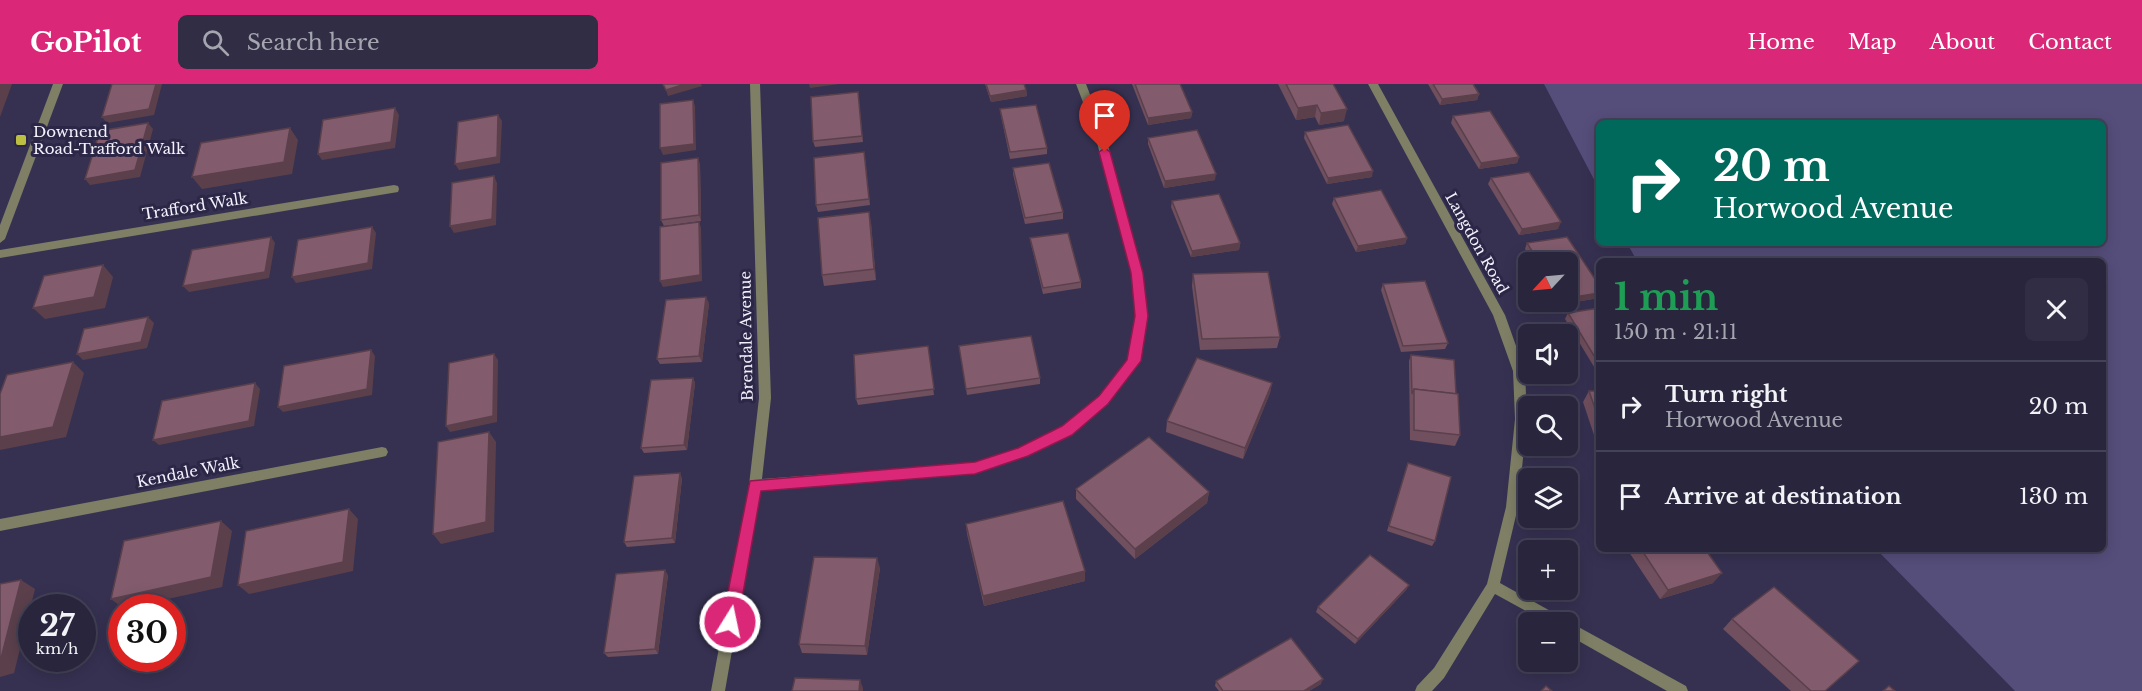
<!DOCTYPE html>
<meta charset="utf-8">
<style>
:root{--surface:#28253d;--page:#302d44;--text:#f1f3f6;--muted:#a5a5b0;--line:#444257;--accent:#db2777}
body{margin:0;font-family:"Libre Baskerville",serif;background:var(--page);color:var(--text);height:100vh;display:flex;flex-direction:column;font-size:22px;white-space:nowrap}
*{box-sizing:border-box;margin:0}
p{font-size:20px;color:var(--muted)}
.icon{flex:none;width:33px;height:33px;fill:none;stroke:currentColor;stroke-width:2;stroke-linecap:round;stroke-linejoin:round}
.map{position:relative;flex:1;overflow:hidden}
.panel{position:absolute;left:1596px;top:174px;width:510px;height:294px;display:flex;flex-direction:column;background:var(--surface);border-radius:9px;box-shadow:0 3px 15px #0003,0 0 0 2px var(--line)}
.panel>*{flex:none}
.guide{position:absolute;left:1596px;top:36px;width:510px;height:126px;border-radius:9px;box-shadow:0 3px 15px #0003,0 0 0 2px var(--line);background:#00695c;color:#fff;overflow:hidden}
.needle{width:39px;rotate:244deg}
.fabs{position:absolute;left:1518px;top:168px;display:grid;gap:12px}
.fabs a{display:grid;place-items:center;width:60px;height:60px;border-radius:9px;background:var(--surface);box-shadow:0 3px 15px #0003,0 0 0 2px var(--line);font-size:30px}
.speed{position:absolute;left:18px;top:510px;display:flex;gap:12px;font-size:30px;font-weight:700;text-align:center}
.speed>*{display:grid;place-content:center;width:78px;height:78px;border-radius:50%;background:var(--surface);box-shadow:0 3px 15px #0003,0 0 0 2px var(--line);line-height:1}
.speed small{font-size:15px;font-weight:400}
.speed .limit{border:9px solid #d22;background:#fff;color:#111}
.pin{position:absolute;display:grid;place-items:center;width:51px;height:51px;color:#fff;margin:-62px -26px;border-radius:50% 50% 50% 0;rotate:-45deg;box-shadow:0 0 6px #0007}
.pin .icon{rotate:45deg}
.me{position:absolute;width:66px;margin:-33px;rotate:10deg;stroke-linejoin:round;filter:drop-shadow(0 0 4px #0008)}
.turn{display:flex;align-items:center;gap:21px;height:126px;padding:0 18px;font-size:27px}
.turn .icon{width:78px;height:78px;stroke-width:2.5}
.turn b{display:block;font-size:42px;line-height:51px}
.round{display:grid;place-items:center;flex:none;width:63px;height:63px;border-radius:9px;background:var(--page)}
.headline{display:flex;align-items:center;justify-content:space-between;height:102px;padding:0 18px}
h1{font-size:36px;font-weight:800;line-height:45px;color:#1e9e55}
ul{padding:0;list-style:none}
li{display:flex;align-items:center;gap:18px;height:90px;padding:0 18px;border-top:2px solid var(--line)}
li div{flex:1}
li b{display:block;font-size:22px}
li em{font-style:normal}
header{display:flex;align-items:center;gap:36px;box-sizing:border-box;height:84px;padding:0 30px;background:var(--accent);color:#fff}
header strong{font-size:28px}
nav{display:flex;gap:33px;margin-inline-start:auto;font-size:21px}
.search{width:420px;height:54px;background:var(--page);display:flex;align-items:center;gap:15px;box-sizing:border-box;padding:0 21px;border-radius:9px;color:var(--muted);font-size:22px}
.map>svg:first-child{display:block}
.green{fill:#554e7b}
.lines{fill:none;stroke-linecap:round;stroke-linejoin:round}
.minor{fill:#7e7f65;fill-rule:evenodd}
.wall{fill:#704f5e}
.shaded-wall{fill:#5b404c}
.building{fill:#825c6d;stroke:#5b404c;stroke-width:1.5}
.route{fill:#db2777;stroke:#8e194d;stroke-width:1.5}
.poi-dot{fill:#bdbf43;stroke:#2c2746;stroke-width:2}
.labels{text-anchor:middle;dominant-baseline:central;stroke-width:6;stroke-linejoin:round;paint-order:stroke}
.poi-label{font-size:15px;fill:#f3f2fe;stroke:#2c2746;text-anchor:start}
.street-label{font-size:15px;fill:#f3f2fe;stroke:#2c2746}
</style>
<header>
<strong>GoPilot</strong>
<div class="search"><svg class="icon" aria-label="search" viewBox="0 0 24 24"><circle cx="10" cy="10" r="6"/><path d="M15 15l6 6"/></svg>Search here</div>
<nav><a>Home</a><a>Map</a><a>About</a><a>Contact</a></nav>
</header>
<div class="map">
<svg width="2142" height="607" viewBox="0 0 2142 607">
<rect width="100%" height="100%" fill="#363151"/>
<!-- green -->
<polygon class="green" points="1544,0 2142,0 2142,607 2015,607 1876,465 2103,465 2103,177 1637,177 1627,159 2103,159 2103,39 1599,39 1599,105"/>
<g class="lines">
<!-- minor -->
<g class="minor">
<polygon points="53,0 63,0 5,155 0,159 0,141"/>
<polygon points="750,0 760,0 771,314 762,395 975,379 1019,364 1063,342 1099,313 1128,276 1135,232 1131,189 1094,47 1076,0 1086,0 1104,47 1143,189 1147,232 1140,277 1107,319 1071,350 1027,372 975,389 760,406 725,607 711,607 749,401 759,314"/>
<polygon points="1368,0 1378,0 1505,231 1525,287 1527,335 1518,423 1500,499 1563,534 1565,538 1546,538 1495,510 1444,594 1432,607 1415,607 1417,602 1434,584 1487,500 1506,423 1515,335 1513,287 1493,231"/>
<polygon points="394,101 398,102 399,105 398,108 0,174 0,166"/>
<polygon points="382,363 386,364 388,368 386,372 382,373 0,447 0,435"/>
<polygon points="1566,538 1568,538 1573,540 1686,602 1688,607 1667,607 1568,551 1568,538"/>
</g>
</g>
<!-- wall -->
<g class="wall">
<polygon points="985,0 1024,0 1026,6 1027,12 991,18"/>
<polygon points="1132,0 1180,0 1192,28 1191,34 1148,41"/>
<polygon points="1278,0 1333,0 1344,37 1319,41 1315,33 1296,36"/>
<polygon points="1428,0 1473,0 1479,10 1477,16 1440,21"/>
<polygon points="858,8 863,58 815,63 813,57"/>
<polygon points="1000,25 1047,64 1047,70 1010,75 1001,32"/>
<polygon points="1453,32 1519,73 1517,79 1479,85 1451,39"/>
<polygon points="1305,48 1372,93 1327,100 1304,54"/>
<polygon points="1148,54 1215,96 1164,104 1148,60"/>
<polygon points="865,74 870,121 818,128 816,121"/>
<polygon points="700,80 701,137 664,142 661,136"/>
<polygon points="1013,84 1063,128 1063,135 1025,140 1013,90"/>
<polygon points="1491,94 1558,145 1519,151 1488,100"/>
<polygon points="1334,114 1407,154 1405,160 1356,168 1332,120"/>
<polygon points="1172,117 1240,159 1239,166 1191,173 1171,123"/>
<polygon points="871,139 876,196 824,202 822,191"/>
<polygon points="1567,153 1599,201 1599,214 1558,221 1556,218 1568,218 1568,178 1533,178 1525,165 1527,159"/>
<polygon points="1030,154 1081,198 1081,204 1043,210 1031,160"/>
<polygon points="1193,190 1280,253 1277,264 1200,266 1192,202"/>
<polygon points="1383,200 1448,259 1445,265 1401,268 1381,206"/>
<polygon points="709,219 702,278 660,280 657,275"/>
<polygon points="1599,224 1599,291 1565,235 1568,229"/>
<polygon points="928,262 934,311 858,321 856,315"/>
<polygon points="959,262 1040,294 1040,300 967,311"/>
<polygon points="1411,271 1456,310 1460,351 1455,362 1410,356 1409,277"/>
<polygon points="693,294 695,299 687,366 644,369 641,364"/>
<polygon points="1272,299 1270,309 1243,375 1166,348 1167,337"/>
<polygon points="1589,307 1599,307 1599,366 1583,318"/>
<polygon points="1408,379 1435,457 1432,462 1387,447"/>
<polygon points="682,394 675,459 627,463 624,458"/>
<polygon points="1076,405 1209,408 1207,419 1135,475 1076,415"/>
<polygon points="966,440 1085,497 984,522 967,450"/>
<polygon points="1627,465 1705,465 1713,499 1660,515"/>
<polygon points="880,484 867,571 802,569 799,560"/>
<polygon points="668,491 658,570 608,573 604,569"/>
<polygon points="1409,501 1406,506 1355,560 1316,528 1318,523"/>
<polygon points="1732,535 1825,607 1791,607 1723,545"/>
<polygon points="1216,597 1321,600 1309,607 1219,607 1215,602"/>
</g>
<!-- shaded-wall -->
<g class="shaded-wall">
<polygon points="0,0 12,0 0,33"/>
<polygon points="156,0 162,0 154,31 107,39 102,33"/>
<polygon points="685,0 701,0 702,2 668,12 666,6"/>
<polygon points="809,0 839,0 810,4"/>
<polygon points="1026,6 1027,12 991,18 990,12"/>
<polygon points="1479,10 1477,16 1440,21 1442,15"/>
<polygon points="693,16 695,22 696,66 663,71 660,64"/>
<polygon points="1317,21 1315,33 1296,36 1298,24"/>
<polygon points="395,24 399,31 395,64 322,76 318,70"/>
<polygon points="1347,25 1344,37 1319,41 1321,29"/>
<polygon points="1192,28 1191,34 1148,41 1148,34"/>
<polygon points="498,31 502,37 500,79 459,86 455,80"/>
<polygon points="148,39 153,45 140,93 90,101 85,95"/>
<polygon points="290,44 298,56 292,90 202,105 192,93"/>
<polygon points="1519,73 1517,79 1479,85 1481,79"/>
<polygon points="698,74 700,80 701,137 699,131"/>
<polygon points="1373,87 1372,93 1327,100 1328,94"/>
<polygon points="1216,90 1215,96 1164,104 1165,97"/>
<polygon points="494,92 497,99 496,141 454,149 450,142"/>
<polygon points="869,128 871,139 876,196 874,185"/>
<polygon points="699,138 701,144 702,197 663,203 660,197"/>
<polygon points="1561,138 1558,145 1519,151 1522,145"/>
<polygon points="372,143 376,149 372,185 296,199 292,193"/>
<polygon points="271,153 275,159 269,194 189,208 183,202"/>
<polygon points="1407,154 1405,160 1356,168 1358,162"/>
<polygon points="1240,159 1239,166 1191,173 1192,167"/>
<polygon points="103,181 113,193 105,224 45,235 33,224"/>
<polygon points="1599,209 1599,214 1558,221 1560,218 1568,218 1568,214"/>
<polygon points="706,213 709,219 702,278 699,272"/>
<polygon points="148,233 154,239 147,264 83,276 77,270"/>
<polygon points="371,266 375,272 372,311 283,328 278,323"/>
<polygon points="494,270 498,276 497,338 450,348 446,342"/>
<polygon points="73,278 84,289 66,353 0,366 0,353"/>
<polygon points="693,294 695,299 687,366 684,361"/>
<polygon points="255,299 260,305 254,342 159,361 153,356"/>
<polygon points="1272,299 1270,309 1243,375 1245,364"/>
<polygon points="489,348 496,358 494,448 441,460 433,450"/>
<polygon points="680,389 682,394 675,459 672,454"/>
<polygon points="1209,408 1207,419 1135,475 1135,465"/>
<polygon points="349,425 358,435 353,487 249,510 238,501"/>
<polygon points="221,437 232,447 222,503 127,524 123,524 111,515"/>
<polygon points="877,474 880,484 867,571 865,562"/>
<polygon points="665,486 668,491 658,570 655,565"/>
<polygon points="1085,487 1085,497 984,522 983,512"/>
<polygon points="1722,489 1713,499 1660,515 1668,506"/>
<polygon points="21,496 35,505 14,589 0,593 0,578"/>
<polygon points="1409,501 1406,506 1355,560 1358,555"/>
<polygon points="1323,595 1321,600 1309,607 1304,607"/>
<polygon points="860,596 863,604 863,607 859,607"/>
</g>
<!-- building -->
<g class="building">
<polygon points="112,0 156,0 149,25 102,33"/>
<polygon points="663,0 685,0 666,6"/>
<polygon points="986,0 1024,0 1026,6 990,12"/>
<polygon points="1135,0 1180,0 1192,28 1148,34"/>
<polygon points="1286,0 1333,0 1347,25 1321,29 1317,21 1298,24"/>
<polygon points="1433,0 1473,0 1479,10 1442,15"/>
<polygon points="858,8 862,52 813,57 811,13"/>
<polygon points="693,16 694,60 660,64 660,20"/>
<polygon points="1036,21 1047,64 1010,68 1000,25"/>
<polygon points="395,24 391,58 318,70 323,36"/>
<polygon points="1490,27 1519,73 1481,79 1453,32"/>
<polygon points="498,31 497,73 455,80 458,38"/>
<polygon points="148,39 135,86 85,95 100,47"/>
<polygon points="1348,41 1373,87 1328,94 1305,48"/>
<polygon points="290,44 284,78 192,93 201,59"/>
<polygon points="1197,46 1216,90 1165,97 1148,54"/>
<polygon points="864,68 869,115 816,121 814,74"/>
<polygon points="698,74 699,131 661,136 661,79"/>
<polygon points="1049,79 1063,128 1025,134 1013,84"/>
<polygon points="1529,88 1561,138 1522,145 1491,94"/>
<polygon points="494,92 492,135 450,142 452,99"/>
<polygon points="1381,106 1407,154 1358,162 1334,114"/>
<polygon points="1219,110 1240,159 1192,167 1172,117"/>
<polygon points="869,128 874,185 822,191 818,134"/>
<polygon points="699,138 700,191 660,197 660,143"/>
<polygon points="372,143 368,179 292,193 298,156"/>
<polygon points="1068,149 1081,198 1043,204 1030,154"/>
<polygon points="271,153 265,188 183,202 192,166"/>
<polygon points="1567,153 1599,201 1599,209 1568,214 1568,178 1539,178 1527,159"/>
<polygon points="103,181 94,213 33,224 44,192"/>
<polygon points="1268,188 1280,253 1202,255 1193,190"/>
<polygon points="1425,197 1448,259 1403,262 1383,200"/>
<polygon points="706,213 699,272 657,275 666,216"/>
<polygon points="1599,224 1599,280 1568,229"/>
<polygon points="148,233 141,258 77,270 84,245"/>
<polygon points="1031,252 1040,294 966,305 959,262"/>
<polygon points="928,262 934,305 856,315 854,271"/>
<polygon points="371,266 367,305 278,323 284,282"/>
<polygon points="494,270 493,332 446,342 449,279"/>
<polygon points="1411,271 1454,276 1456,310 1414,305 1412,310"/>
<polygon points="1197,274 1272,299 1245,364 1167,337"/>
<polygon points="73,278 53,343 0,353 0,310 7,291"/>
<polygon points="693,294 684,361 641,364 651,296"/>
<polygon points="255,299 249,337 153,356 162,317"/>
<polygon points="1414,305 1458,310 1460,351 1414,346"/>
<polygon points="1589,307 1599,307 1599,336"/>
<polygon points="489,348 486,438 433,450 438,358"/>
<polygon points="1149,353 1209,408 1135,465 1076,405"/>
<polygon points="1408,379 1451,393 1435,457 1389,442"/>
<polygon points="680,389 672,454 624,458 634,392"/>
<polygon points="1063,417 1085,487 983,512 966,440"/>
<polygon points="349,425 343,478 238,501 246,447"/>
<polygon points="221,437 211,493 111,515 124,457"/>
<polygon points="1641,465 1705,465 1722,489 1668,506"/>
<polygon points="1370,471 1409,501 1358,555 1318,523"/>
<polygon points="814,473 877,474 865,562 799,560"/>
<polygon points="665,486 655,565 604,569 616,490"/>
<polygon points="21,496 0,578 0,500"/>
<polygon points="1774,503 1859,577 1825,607 1811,607 1732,535"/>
<polygon points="1291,554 1323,595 1304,607 1223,607 1216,597"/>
<polygon points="795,594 860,596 859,607 792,607"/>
<polygon points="1546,602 1552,607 1541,607"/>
<polygon points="1889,602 1895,607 1883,607"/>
</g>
<!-- route -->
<polygon class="route" points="1105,64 1110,68 1143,189 1148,232 1141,277 1108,320 1072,351 1028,372 975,390 761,407 738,538 735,544 730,546 724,544 722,538 750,397 975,378 1018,364 1062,342 1099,312 1127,276 1135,232 1131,189 1099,68"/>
<!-- markers -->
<rect class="poi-dot" x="15" y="50" width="12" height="12" rx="3"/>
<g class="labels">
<!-- poi labels -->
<g class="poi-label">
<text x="33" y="47">Downend<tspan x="33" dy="17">Road-Trafford Walk</tspan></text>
</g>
<!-- street labels -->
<g class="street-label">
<text transform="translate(195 122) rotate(-9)">Trafford Walk</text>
<text transform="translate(1477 159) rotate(61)">Langdon Road</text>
<text transform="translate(746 252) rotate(-91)">Brendale Avenue</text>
<text transform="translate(188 388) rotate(-11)">Kendale Walk</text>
</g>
</g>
</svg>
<div class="fabs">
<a><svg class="needle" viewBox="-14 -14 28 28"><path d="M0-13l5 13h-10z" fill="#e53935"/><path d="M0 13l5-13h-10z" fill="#a5a5b0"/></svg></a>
<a><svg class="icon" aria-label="sound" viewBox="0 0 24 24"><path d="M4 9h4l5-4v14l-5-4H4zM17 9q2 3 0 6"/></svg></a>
<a><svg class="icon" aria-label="search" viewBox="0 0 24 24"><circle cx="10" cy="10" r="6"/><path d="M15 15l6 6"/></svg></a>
<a><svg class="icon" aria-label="layers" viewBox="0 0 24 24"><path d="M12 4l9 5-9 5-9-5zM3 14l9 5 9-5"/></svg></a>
<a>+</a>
<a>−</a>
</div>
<div class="speed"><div>27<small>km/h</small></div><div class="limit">30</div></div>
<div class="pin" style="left:1105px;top:68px;background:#d93025"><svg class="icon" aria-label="arrive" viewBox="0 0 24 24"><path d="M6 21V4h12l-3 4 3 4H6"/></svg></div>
<svg class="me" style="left:730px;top:538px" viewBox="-20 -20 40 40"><circle r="17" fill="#db2777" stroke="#fff" stroke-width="3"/><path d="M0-11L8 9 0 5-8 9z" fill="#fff"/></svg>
<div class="guide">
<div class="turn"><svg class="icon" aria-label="right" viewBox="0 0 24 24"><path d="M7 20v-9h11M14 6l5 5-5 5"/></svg><div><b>20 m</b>Horwood Avenue</div></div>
</div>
<section class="panel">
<div class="headline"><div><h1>1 min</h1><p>150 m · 21:11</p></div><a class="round"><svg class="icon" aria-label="close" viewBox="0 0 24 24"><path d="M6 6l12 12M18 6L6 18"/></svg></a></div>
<ul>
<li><svg class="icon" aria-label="right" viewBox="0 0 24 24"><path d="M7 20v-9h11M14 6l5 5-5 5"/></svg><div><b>Turn right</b><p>Horwood Avenue</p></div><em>20 m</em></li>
<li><svg class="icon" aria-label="arrive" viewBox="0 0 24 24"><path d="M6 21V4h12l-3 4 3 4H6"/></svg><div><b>Arrive at destination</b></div><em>130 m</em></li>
</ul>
</section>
</div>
